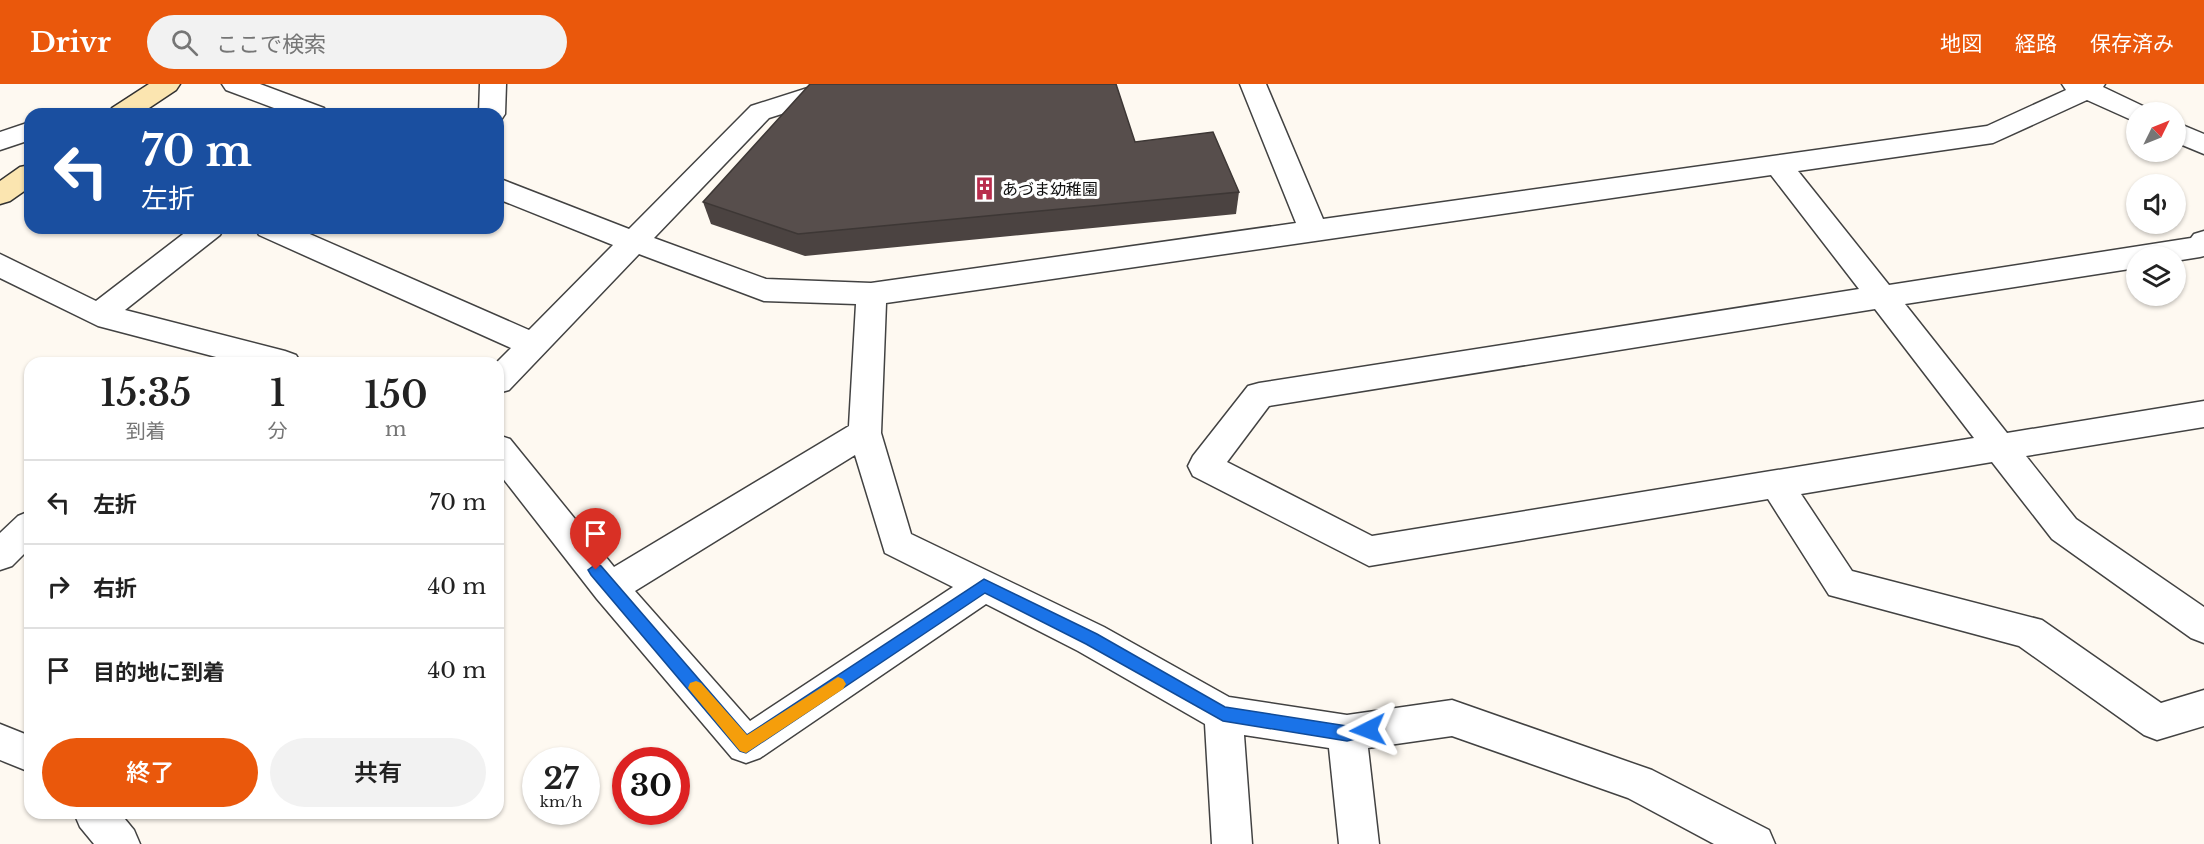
<!DOCTYPE html>
<html lang="ja">
<meta charset="utf-8">
<style>
:root{--surface:#fff;--page:#f2f2f2;--text:#222;--muted:#767676;--line:#e0e0e0;--accent:#ea580c}
body{margin:0;font-family:"Libre Baskerville","Noto Sans JP",serif;background:var(--page);color:var(--text);height:100vh;display:flex;flex-direction:column;font-size:22px;white-space:nowrap}
*{box-sizing:border-box;margin:0}
p{font-size:20px;color:var(--muted)}
.icon{flex:none;width:33px;height:33px;fill:none;stroke:currentColor;stroke-width:2;stroke-linecap:round;stroke-linejoin:round}
.map{position:relative;flex:1;overflow:hidden}
.sheet{position:absolute;left:24px;top:273px;width:480px;height:462px;display:flex;flex-direction:column;background:var(--surface);border-radius:18px;box-shadow:0 2px 4px #0004}
.sheet>*{flex:none}
.top-card{position:absolute;left:24px;top:24px;width:480px;height:126px;border-radius:18px;box-shadow:0 2px 4px #0004;background:#1a4fa0;color:#fff;overflow:hidden}
.needle{width:39px;rotate:47deg}
.buttons{position:absolute;left:2126px;top:18px;display:grid;gap:12px}
.buttons a{display:grid;place-items:center;width:60px;height:60px;border-radius:50%;background:var(--surface);box-shadow:0 2px 4px #0004;font-size:30px}
.speed{position:absolute;left:522px;top:663px;display:flex;gap:12px;font-size:30px;font-weight:700;text-align:center}
.speed>*{display:grid;place-content:center;width:78px;height:78px;border-radius:50%;background:var(--surface);box-shadow:0 2px 4px #0004;line-height:1}
.speed small{font-size:15px;font-weight:400}
.speed .limit{border:9px solid #d22;background:#fff;color:#111}
.pin{position:absolute;display:grid;place-items:center;width:51px;height:51px;color:#fff;margin:-62px -26px;border-radius:50% 50% 50% 0;rotate:-45deg;box-shadow:0 0 6px #0007}
.pin .icon{rotate:45deg}
.me{position:absolute;width:66px;margin:-33px;rotate:267deg;stroke-linejoin:round;filter:drop-shadow(0 0 4px #0008)}
.turn{display:flex;align-items:center;gap:21px;height:126px;padding:0 18px;font-size:27px}
.turn .icon{width:78px;height:78px;stroke-width:2.5}
.turn b{display:block;font-size:42px;line-height:51px}
.eta{display:flex;justify-content:space-evenly;align-items:center;height:102px;text-align:center}
.eta b{font-size:36px;font-weight:600;line-height:42px}
.cta{display:flex;gap:12px;margin-top:auto;padding:12px 18px}
.cta a{flex:1;height:69px;border-radius:36px;background:var(--accent);color:#fff;font-size:24px;font-weight:600;line-height:69px;text-align:center}
.cta a+a{background:var(--page);color:var(--text)}
ul{padding:0;list-style:none}
li{display:flex;align-items:center;gap:18px;height:84px;padding:0 18px;border-top:2px solid var(--line)}
li div{flex:1}
li b{display:block;font-size:22px}
li em{font-style:normal}
header{display:flex;align-items:center;gap:36px;box-sizing:border-box;height:84px;padding:0 30px;background:var(--accent);color:#fff}
header strong{font-size:28px}
nav{display:flex;gap:33px;margin-inline-start:auto;font-size:21px}
.search{width:420px;height:54px;background:var(--page);display:flex;align-items:center;gap:15px;box-sizing:border-box;padding:0 21px;border-radius:33px;color:var(--muted);font-size:22px}
.map>svg:first-child{display:block}
.lines{fill:none;stroke-linecap:round;stroke-linejoin:round}
.street-casing{stroke:#424242;stroke-width:3}
.secondary-casing{stroke:#313131;stroke-width:3}
.street{fill:#fff;fill-rule:evenodd}
.secondary{fill:#fbe5b0;fill-rule:evenodd}
.wall{fill:#4b4341}
.building{fill:#574e4c;stroke:#3d3735;stroke-width:1.5}
.route{fill:#1a73e8;stroke:#114b97;stroke-width:1.5}
.slow{fill:#f59e0b}
.labels{text-anchor:middle;dominant-baseline:central;stroke-width:6;stroke-linejoin:round;paint-order:stroke}
.poi-label{font-size:16px;fill:#0f0f0f;stroke:#fff;text-anchor:start}
</style>
<header>
<strong>Drivr</strong>
<div class="search"><svg class="icon" aria-label="search" viewBox="0 0 24 24"><circle cx="10" cy="10" r="6"/><path d="M15 15l6 6"/></svg>ここで検索</div>
<nav><a>地図</a><a>経路</a><a>保存済み</a></nav>
</header>
<div class="map">
<svg width="2204" height="760" viewBox="0 0 2204 760">
<rect width="100%" height="100%" fill="#fef9f1"/>
<g class="lines">
<defs>
<g id="street">
<polygon points="222,0 260,0 324,24 328,30 290,30 226,6"/>
<polygon points="480,0 506,0 505,30 501,36 498,37 498,30 479,30"/>
<path d="M820 0H861L857 6 769 34 654 154 766 195 871 199 1296 139 1240 0H1266L1323 135 1987 42 2066 6 2062 0H2105L2103 3 2145 23 2149 28H2136V38L2087 16 1993 59 1798 87 1889 201 2191 154 2194 150 2204 147V172L2200 173 2175 177V172H2136V184L1905 220 2007 349 2204 317V343L2026 372 2076 435 2204 523V559L2191 554 2052 455 1992 378 1801 410 1852 487 2042 536 2161 619 2204 606V642L2157 656 2144 651 2019 562 1829 511 1768 415 1369 482 1193 392 1188 382 1193 372 1248 302 1259 299 1859 205 1771 91 886 219 881 349 911 450 1104 543 1229 613 1347 631 1452 616 1652 686 1769 746 1775 760H1714L1628 714 1452 652 1368 664 1379 760H1339L1329 664 1244 651 1252 760H1212L1205 640 1078 567 986 520 760 674 746 679 732 674 597 515 498 388V351L510 355 614 483 849 342 856 220 764 217 639 170 509 306 498 309 496 279 511 264 259 151 255 144H296L529 246 613 161 498 115V94L629 145 751 22ZM1875 225 1974 354 1372 452 1227 378 1269 322ZM855 371 885 469 953 503 750 637 635 507Z"/>
<polygon points="30,38 30,56 0,66 0,48"/>
<polygon points="2175,38 2204,50 2204,70 2175,58"/>
<polygon points="191,144 224,144 220,151 125,226 285,267 296,271 301,279 239,279 98,242 0,194 0,170 96,217"/>
<polygon points="30,427 30,464 12,482 0,486 0,449 18,432"/>
<polygon points="0,640 30,652 30,688 0,676"/>
<polygon points="74,729 120,729 134,746 140,760 94,760 80,743"/>
</g>
<g id="secondary">
<polygon points="149,0 180,0 176,6 140,30 108,30 112,24"/>
<polygon points="30,81 30,103 10,117 0,120 0,97 20,83"/>
</g>
</defs>
<!-- street casing -->
<use href="#street" class="street-casing"/>
<!-- secondary casing -->
<use href="#secondary" class="secondary-casing"/>
<!-- street -->
<use href="#street" class="street"/>
<!-- secondary -->
<use href="#secondary" class="secondary"/>
</g>
<!-- wall -->
<polygon class="wall" points="1135,58 1239,108 1236,130 805,172 711,140 703,118"/>
<!-- building -->
<polygon class="building" points="810,0 1116,0 1135,58 1213,48 1239,108 798,150 703,118"/>
<!-- route -->
<polygon class="route" points="596,480 601,482 747,651 984,495 1097,550 1225,623 1347,642 1368,639 1373,641 1376,646 1373,651 1347,657 1223,637 1086,560 985,509 746,669 740,667 591,491 588,486"/>
<!-- slow -->
<polygon class="slow" points="838,593 843,595 846,600 843,605 746,669 740,667 688,604 690,599 696,597 701,599 747,651"/>
<!-- icons -->
<defs>
<symbol id="building-bare" viewBox="-9 -9 18 18"><path d="M-4-6H4V6H1V3H-1V6H-4ZM-2.5-4.3h1.7v1.8h-1.7ZM.8-4.3h1.7v1.8H.8ZM-2.5-1h1.7V.8h-1.7ZM.8-1h1.7V.8H.8Z" fill="#b82d4d" stroke="#fff" stroke-width="2.5" paint-order="stroke"/></symbol>
</defs>
<g fill-rule="evenodd">
<use href="#building-bare" x="968" y="88" width="33" height="33"/>
</g>
<g class="labels">
<!-- poi labels -->
<g class="poi-label">
<text x="1002" y="105">あづま幼稚園</text>
</g>
</g>
</svg>
<div class="buttons">
<a><svg class="needle" viewBox="-14 -14 28 28"><path d="M0-13l5 13h-10z" fill="#e53935"/><path d="M0 13l5-13h-10z" fill="#767676"/></svg></a>
<a><svg class="icon" aria-label="sound" viewBox="0 0 24 24"><path d="M4 9h4l5-4v14l-5-4H4zM17 9q2 3 0 6"/></svg></a>
<a><svg class="icon" aria-label="layers" viewBox="0 0 24 24"><path d="M12 4l9 5-9 5-9-5zM3 14l9 5 9-5"/></svg></a>
</div>
<div class="speed"><div>27<small>km/h</small></div><div class="limit">30</div></div>
<div class="pin" style="left:596px;top:486px;background:#d93025"><svg class="icon" aria-label="arrive" viewBox="0 0 24 24"><path d="M6 21V4h12l-3 4 3 4H6"/></svg></div>
<svg class="me" style="left:1368px;top:646px" viewBox="-20 -20 40 40"><path d="M0-17L14 15 0 8-14 15z" fill="#1a73e8" stroke="#fff" stroke-width="4"/></svg>
<div class="top-card">
<div class="turn"><svg class="icon" aria-label="left" viewBox="0 0 24 24"><path d="M17 20v-9H6M10 6l-5 5 5 5"/></svg><div><b>70 m</b>左折</div></div>
</div>
<section class="sheet">
<div class="eta">
<div><b>15:35</b><p>到着</p></div>
<div><b>1</b><p>分</p></div>
<div><b>150</b><p>m</p></div>
</div>
<ul>
<li><svg class="icon" aria-label="left" viewBox="0 0 24 24"><path d="M17 20v-9H6M10 6l-5 5 5 5"/></svg><div><b>左折</b></div><em>70 m</em></li>
<li><svg class="icon" aria-label="right" viewBox="0 0 24 24"><path d="M7 20v-9h11M14 6l5 5-5 5"/></svg><div><b>右折</b></div><em>40 m</em></li>
<li><svg class="icon" aria-label="arrive" viewBox="0 0 24 24"><path d="M6 21V4h12l-3 4 3 4H6"/></svg><div><b>目的地に到着</b></div><em>40 m</em></li>
</ul>
<div class="cta"><a>終了</a><a>共有</a></div>
</section>
</div>
